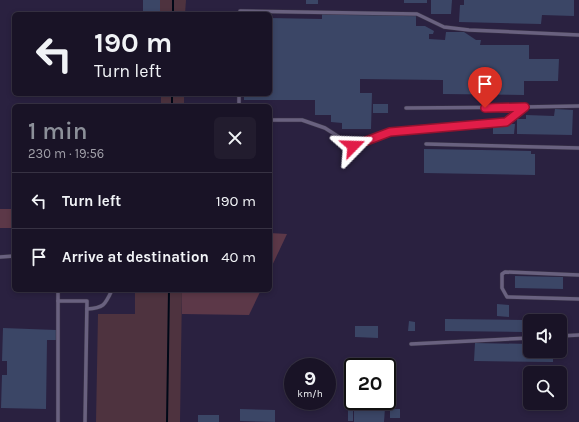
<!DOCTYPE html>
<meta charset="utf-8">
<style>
:root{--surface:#191326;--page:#221c2e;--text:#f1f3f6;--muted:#9f9ea7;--line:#373243;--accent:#8c9099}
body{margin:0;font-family:Karla,sans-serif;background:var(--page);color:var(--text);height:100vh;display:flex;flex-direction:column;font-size:15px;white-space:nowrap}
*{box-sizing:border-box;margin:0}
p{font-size:13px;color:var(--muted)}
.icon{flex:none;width:22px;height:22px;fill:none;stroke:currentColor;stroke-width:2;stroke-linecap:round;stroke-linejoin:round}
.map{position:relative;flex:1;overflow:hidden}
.panel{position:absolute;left:12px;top:104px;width:260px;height:188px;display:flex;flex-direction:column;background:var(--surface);border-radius:6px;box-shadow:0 2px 6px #0003,0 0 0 1px var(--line)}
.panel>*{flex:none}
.hud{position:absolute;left:12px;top:12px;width:260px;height:84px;border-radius:6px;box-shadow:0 2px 6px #0003,0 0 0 1px var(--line);background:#191326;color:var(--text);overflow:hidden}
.tools{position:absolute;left:523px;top:314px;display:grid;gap:8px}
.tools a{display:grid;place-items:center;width:44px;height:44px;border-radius:6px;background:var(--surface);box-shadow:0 2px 6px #0003,0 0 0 1px var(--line);font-size:20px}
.speed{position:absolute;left:284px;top:358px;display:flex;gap:8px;font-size:20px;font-weight:700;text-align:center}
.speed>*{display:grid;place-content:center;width:52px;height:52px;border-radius:50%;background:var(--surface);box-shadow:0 2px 6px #0003,0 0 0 1px var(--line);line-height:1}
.speed small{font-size:10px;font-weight:400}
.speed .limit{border:2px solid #111;border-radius:6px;background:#fff;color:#111}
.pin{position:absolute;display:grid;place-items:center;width:34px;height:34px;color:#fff;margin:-41px -17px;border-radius:50% 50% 50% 0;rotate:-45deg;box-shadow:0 0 4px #0007}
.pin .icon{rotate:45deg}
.me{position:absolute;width:44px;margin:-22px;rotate:68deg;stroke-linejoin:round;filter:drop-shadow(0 0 3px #0008)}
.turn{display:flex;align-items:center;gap:14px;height:84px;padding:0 16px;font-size:18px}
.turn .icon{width:52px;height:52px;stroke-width:2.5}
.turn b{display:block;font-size:28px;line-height:34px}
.round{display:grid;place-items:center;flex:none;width:42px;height:42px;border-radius:6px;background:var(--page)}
.summary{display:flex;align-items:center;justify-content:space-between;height:68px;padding:0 16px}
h1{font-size:24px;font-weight:600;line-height:30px;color:var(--accent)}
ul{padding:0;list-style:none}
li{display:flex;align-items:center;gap:12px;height:56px;padding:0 16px;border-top:1px solid var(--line)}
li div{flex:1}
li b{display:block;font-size:15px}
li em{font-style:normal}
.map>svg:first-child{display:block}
.built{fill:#2a2140;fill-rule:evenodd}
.green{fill:#4e333f}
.forest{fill:#5c3848}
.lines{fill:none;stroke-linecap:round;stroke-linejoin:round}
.stream{stroke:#000817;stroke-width:2}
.building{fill:#3b4666}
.lane-casing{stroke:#383246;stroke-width:4.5}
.lane{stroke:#69617f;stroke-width:3.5}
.route-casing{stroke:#92132f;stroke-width:10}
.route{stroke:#e11d48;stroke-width:7}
</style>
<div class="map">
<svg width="579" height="422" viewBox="0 0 579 422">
<rect width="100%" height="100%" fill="#211932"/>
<!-- built -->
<path class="built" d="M0 0H579V422H0ZM14 14H270V94H14ZM14 106H270V290H14ZM530 321H560V351H530ZM293 367H327V401H293ZM353 367H387V401H353ZM530 373H560V403H530Z"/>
<!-- green -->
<g class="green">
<polygon points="160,0 186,0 185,14 160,14"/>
<rect x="161" y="94" width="23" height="12"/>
<polygon points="135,290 182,290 180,422 96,422 98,314 135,314"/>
</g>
<!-- forest -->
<g class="forest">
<rect x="0" y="209" width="14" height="19"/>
<polygon points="270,233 287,234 270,270"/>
<polygon points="182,290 261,290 249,315 182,314"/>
</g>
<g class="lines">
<!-- stream -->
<g class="stream">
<polyline points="173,14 173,0"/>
<polyline points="172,106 172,94"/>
<polyline points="167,422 169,290"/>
</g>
</g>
<!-- building -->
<g class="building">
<rect x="143" y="0" width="17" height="14"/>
<rect x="306" y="0" width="12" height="4"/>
<rect x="404" y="0" width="23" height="3"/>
<polygon points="431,0 452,0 451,14 431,14"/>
<polygon points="464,0 574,0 574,16 542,15 541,24 459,22 460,5 464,5"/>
<polygon points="322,14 416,15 416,26 425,26 434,31 433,34 429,34 429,39 445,40 446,32 464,32 476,40 481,40 480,45 529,45 529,59 559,59 558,81 524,81 524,95 443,94 443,80 360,79 360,93 372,93 371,129 342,129 342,123 331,122 331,115 315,115 315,100 244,100 244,94 270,94 270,18 322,19"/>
<rect x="373" y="104" width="15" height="9"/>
<polygon points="555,109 573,110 572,135 517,134 517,119 526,119 526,115 554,116"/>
<polygon points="493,124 515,124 514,134 493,134"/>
<polygon points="424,149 531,151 531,154 535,154 535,175 424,173"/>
<polygon points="515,276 563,277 563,289 515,288"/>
<polygon points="497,304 509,305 509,317 497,316"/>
<polygon points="445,319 524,320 523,332 445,331"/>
<polygon points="525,320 530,320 530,328 525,327"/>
<polygon points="409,321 415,322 415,331 408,331"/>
<rect x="560" y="321" width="8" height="7"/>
<polygon points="355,326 378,326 378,338 355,337"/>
<polygon points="3,328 56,330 56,340 47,340 46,409 1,408 2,375 7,375 7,361 2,361"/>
<polygon points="475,343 530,344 530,351 553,351 553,362 474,361"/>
<polygon points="354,408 385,408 384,422 354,422"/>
<polygon points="240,409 275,410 275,422 240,421"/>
<rect x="348" y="409" width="5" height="12"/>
<rect x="390" y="409" width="10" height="9"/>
<rect x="198" y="415" width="21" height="7"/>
</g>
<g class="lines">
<defs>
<g id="lane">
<polyline points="240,14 240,11 417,14 444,27 469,30 579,35"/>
<polyline points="239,106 239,94"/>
<polyline points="525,107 579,106"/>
<polyline points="270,120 302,120 325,128 353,146 391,133 506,122 525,107 406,108"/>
<polyline points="426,144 579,148"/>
<polyline points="0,257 14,256"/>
<polyline points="579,275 505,272 502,274 502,288 507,297 579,299"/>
<polyline points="58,290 58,301"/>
<path d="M87 309C104 308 105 305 112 290"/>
<polyline points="560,336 579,335"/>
<polyline points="411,344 530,338"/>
<polyline points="58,422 58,301 87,301 85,422"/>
</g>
</defs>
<!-- lane casing -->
<use href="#lane" class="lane-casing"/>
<!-- lane -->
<use href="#lane" class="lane"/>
</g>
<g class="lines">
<defs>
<polyline id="route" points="353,146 390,132 506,122 525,107 485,108"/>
</defs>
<!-- route casing -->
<use href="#route" class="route-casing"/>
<!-- route -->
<use href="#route" class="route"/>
</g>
</svg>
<div class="tools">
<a><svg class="icon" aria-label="sound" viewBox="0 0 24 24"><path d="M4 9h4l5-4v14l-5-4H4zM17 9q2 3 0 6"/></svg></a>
<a><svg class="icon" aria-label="search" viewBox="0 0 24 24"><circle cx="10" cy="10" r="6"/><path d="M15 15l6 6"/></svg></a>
</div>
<div class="speed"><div>9<small>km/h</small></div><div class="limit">20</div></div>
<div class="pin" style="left:485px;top:108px;background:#d93025"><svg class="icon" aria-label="arrive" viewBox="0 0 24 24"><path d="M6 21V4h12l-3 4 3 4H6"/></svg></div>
<svg class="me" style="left:353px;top:146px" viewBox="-20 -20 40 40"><path d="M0-17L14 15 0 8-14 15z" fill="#e11d48" stroke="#fff" stroke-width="4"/></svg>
<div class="hud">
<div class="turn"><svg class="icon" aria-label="left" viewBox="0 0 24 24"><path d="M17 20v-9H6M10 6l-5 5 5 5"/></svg><div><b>190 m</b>Turn left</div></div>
</div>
<section class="panel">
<div class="summary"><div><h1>1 min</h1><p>230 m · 19:56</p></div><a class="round"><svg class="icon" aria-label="close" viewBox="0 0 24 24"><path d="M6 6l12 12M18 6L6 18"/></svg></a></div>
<ul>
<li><svg class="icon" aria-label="left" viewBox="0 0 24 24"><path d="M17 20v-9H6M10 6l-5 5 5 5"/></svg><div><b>Turn left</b></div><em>190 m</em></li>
<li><svg class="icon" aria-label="arrive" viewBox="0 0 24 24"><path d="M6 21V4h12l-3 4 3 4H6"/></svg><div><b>Arrive at destination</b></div><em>40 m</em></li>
</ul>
</section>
</div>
